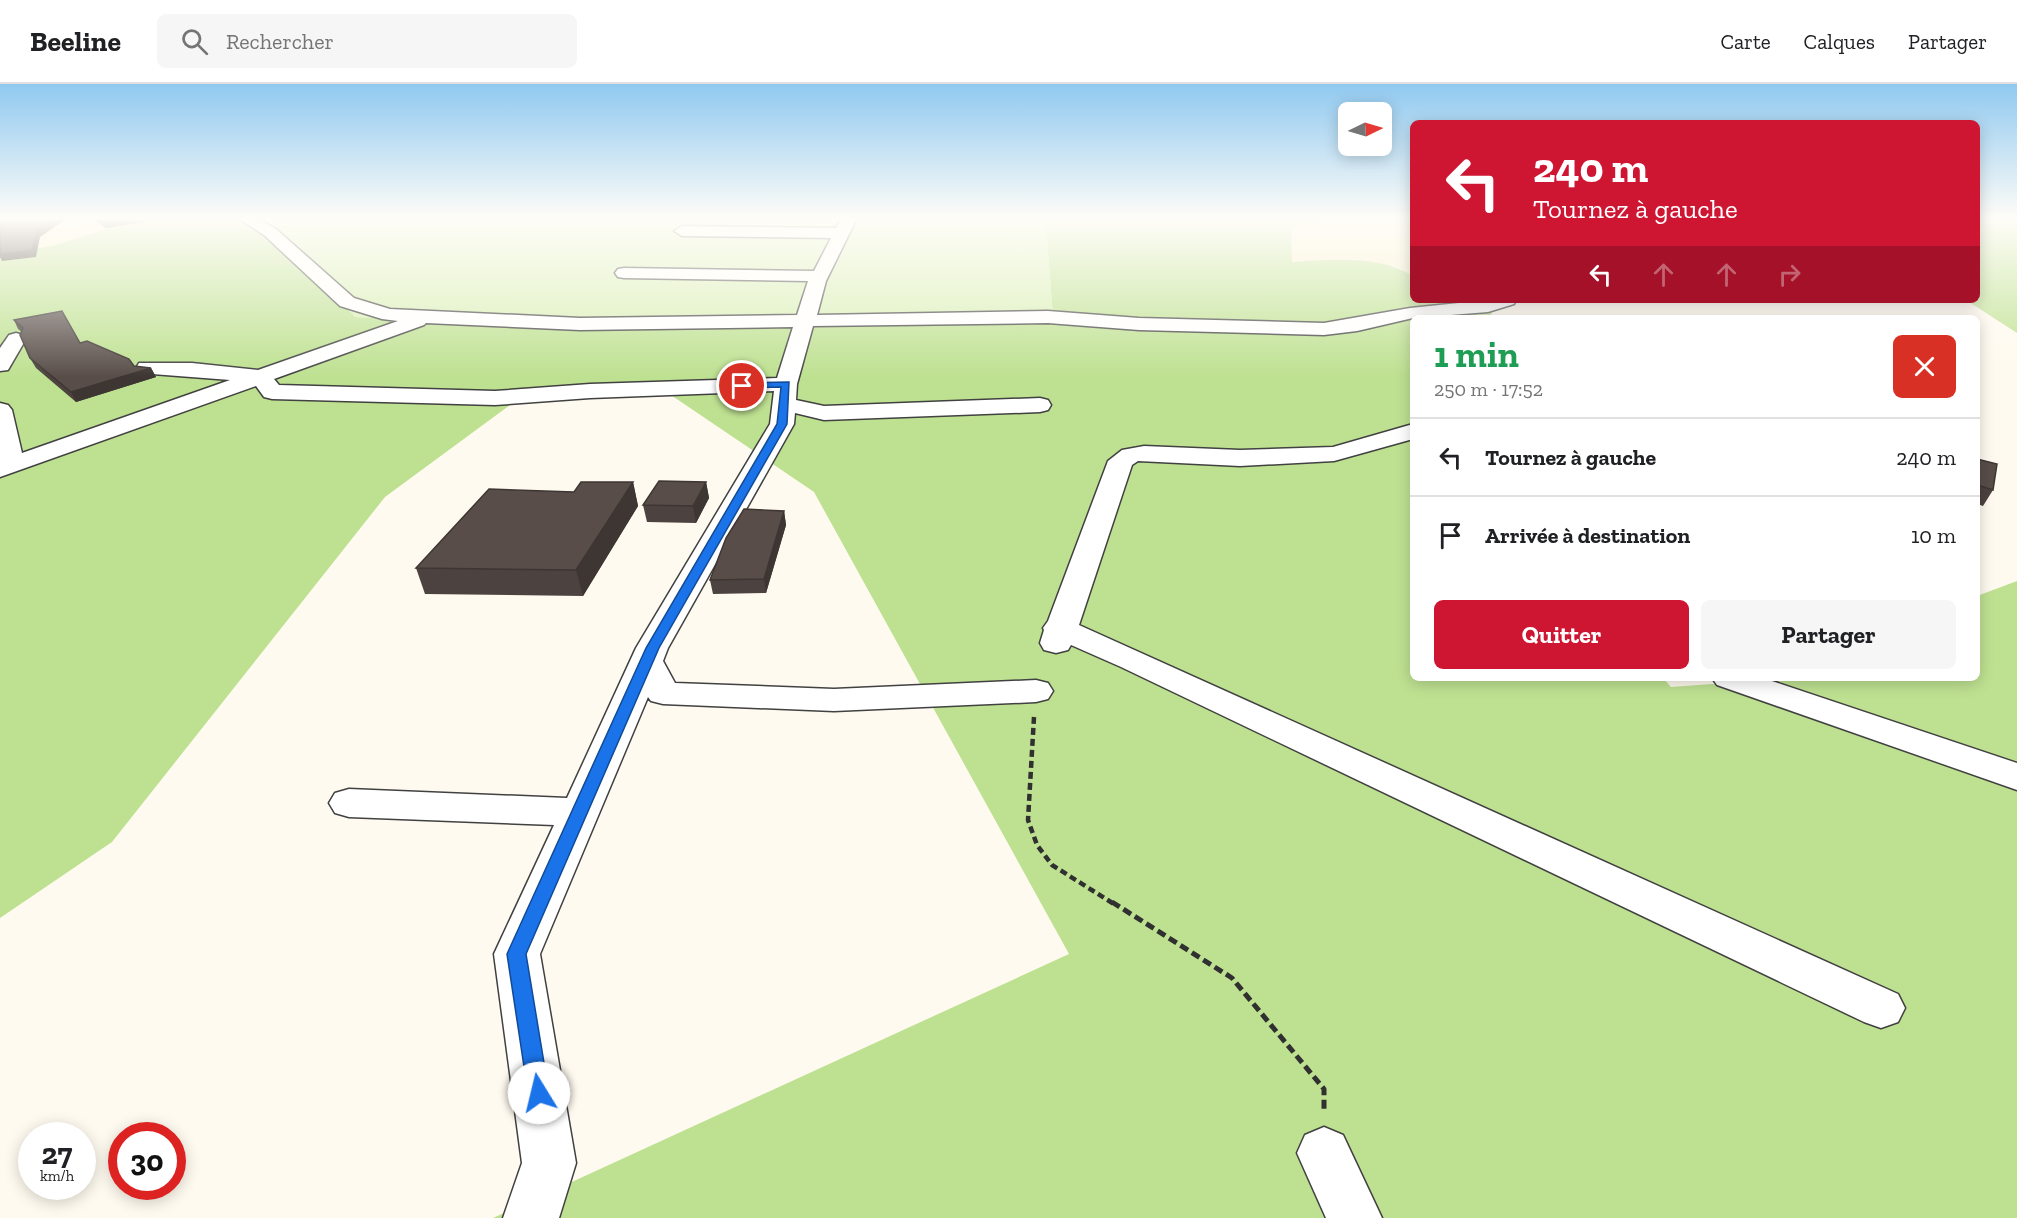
<!DOCTYPE html>
<html lang="fr">
<meta charset="utf-8">
<style>
:root{--surface:#fff;--page:#f6f6f6;--text:#202124;--muted:#757577;--line:#e0e0e0;--accent:#ce1632}
body{margin:0;font-family:"Zilla Slab",serif;background:var(--page);color:var(--text);height:100vh;display:flex;flex-direction:column;font-size:22px;white-space:nowrap}
*{box-sizing:border-box;margin:0}
p{font-size:20px;color:var(--muted)}
.icon{flex:none;width:33px;height:33px;fill:none;stroke:currentColor;stroke-width:2;stroke-linecap:round;stroke-linejoin:round}
.map{position:relative;flex:1;overflow:hidden}
.drawer{position:absolute;left:1410px;top:231px;width:570px;height:366px;display:flex;flex-direction:column;background:var(--surface);border-radius:9px;box-shadow:0 3px 15px #0003}
.drawer>*{flex:none}
.hud{position:absolute;left:1410px;top:36px;width:570px;height:183px;border-radius:9px;box-shadow:0 3px 15px #0003;background:#ce1632;color:#fff;overflow:hidden}
.needle{width:39px;rotate:85deg}
.tools{position:absolute;left:1338px;top:18px;display:grid;gap:12px}
.tools a{display:grid;place-items:center;width:54px;height:54px;border-radius:9px;background:var(--surface);box-shadow:0 3px 15px #0003;font-size:30px}
.speed{position:absolute;left:18px;top:1038px;display:flex;gap:12px;font-size:30px;font-weight:700;text-align:center}
.speed>*{display:grid;place-content:center;width:78px;height:78px;border-radius:50%;background:var(--surface);box-shadow:0 3px 15px #0003;line-height:1}
.speed small{font-size:15px;font-weight:400}
.speed .limit{border:9px solid #d22;background:#fff;color:#111}
.pin{position:absolute;display:grid;place-items:center;width:51px;height:51px;color:#fff;margin:-26px;border:3px solid #fff;border-radius:50%;box-shadow:0 2px 6px #0007}
.me{position:absolute;width:66px;margin:-33px;rotate:351deg;stroke-linejoin:round;filter:drop-shadow(0 0 4px #0008)}
.turn{display:flex;align-items:center;gap:21px;height:126px;padding:0 24px;font-size:27px}
.turn .icon{width:78px;height:78px;stroke-width:2.5}
.turn b{display:block;font-size:42px;line-height:51px}
.lanes{display:flex;align-items:center;height:57px;padding:0 24px;background:#0003;justify-content:center;gap:30px;direction:ltr}
.lanes .off{opacity:.35}
.round{display:grid;place-items:center;flex:none;width:63px;height:63px;border-radius:9px;background:var(--page)}
.headline{display:flex;align-items:center;justify-content:space-between;height:102px;padding:0 24px}
h1{font-size:36px;font-weight:800;line-height:45px;color:#1e9e55}
.cta{display:flex;gap:12px;margin-top:auto;padding:12px 24px}
.cta a{flex:1;height:69px;border-radius:9px;background:var(--accent);color:#fff;font-size:24px;font-weight:800;line-height:69px;text-align:center}
.cta a+a{background:var(--page);color:var(--text)}
ul{padding:0;list-style:none}
li{display:flex;align-items:center;gap:18px;height:78px;padding:0 24px;border-top:2px solid var(--line)}
li div{flex:1}
li b{display:block;font-size:22px}
li em{font-style:normal}
header{display:flex;align-items:center;gap:36px;box-sizing:border-box;height:84px;padding:0 30px;background:var(--surface);border-bottom:2px solid var(--line)}
header strong{font-size:28px}
nav{display:flex;gap:33px;margin-inline-start:auto;font-size:21px}
.search{width:420px;height:54px;background:var(--page);display:flex;align-items:center;gap:15px;box-sizing:border-box;padding:0 21px;border-radius:9px;color:var(--muted);font-size:22px}
.map>svg:first-child{display:block}
.farmland{fill:#f9f0cb}
.green{fill:#d8efb4}
.forest{fill:#bee191}
.lines{fill:none;stroke-linecap:round;stroke-linejoin:round}
.minor-casing{stroke:#414141;stroke-width:3}
.path-far1{stroke:#303030;stroke-width:4.5;stroke-dasharray:7 4;stroke-linecap:butt}
.path{stroke:#303030;stroke-width:5;stroke-dasharray:9 4.5;stroke-linecap:butt}
.minor{fill:#fff;fill-rule:evenodd}
.wall{fill:#4c423f}
.shaded-wall{fill:#3e3633}
.building{fill:#584d49;stroke:#3e3633;stroke-width:1.5}
.route{fill:#1a73e8;stroke:#114b97;stroke-width:1.5}
</style>
<header>
<strong>Beeline</strong>
<div class="search"><svg class="icon" aria-label="search" viewBox="0 0 24 24"><circle cx="10" cy="10" r="6"/><path d="M15 15l6 6"/></svg>Rechercher</div>
<nav><a>Carte</a><a>Calques</a><a>Partager</a></nav>
</header>
<div class="map">
<svg width="2017" height="1134" viewBox="0 0 2017 1134">
<rect width="100%" height="100%" fill="#fffaef"/>
<!-- farmland -->
<g class="farmland">
<polygon points="140,134 56,161 0,171 0,151"/>
<polygon points="1328,134 1413,134 1413,192 1398,183 1352,175 1292,178 1291,145"/>
</g>
<!-- green -->
<polygon class="green" points="251,134 1036,134 1046,143 1053,231 516,242 355,233 300,173 242,136"/>
<!-- forest -->
<g class="forest">
<path d="M140 134H251L243 136 300 173 355 233 516 242 1053 231 1046 143 1036 134H1328L1291 145 1292 178C1332 176 1377 170 1413 192V216H1494L1491 234H1413V594H1663L1671 603 1792 594H1977V512L2017 497V1134H493L1069 870 814 408 662 305 521 313 385 413 112 758 0 834V171L56 161Z"/>
<polygon points="1977,134 2017,134 2017,249 1966,216 1977,216"/>
</g>
<g class="lines">
<defs>
<g id="minor">
<path d="M238 134H257L276 145 354 214 390 225 580 234 797 231 808 197 624 194 618 193 615 189 618 185 624 184 814 187 831 154 682 152 674 147 682 142 836 144 841 134H857L826 197 817 231 1048 227 1139 234 1324 239 1410 224 1488 216H1516L1514 220 1488 228 1413 234 1357 247 1324 251 1139 246 1048 239 813 242 797 300 796 316 824 322 1040 314 1048 316 1051 321 1048 326 1040 328 824 336 795 329 794 340 668 564 663 577 675 599 834 605 1036 596 1048 599 1053 607 1048 615 1036 618 834 627 663 620 651 617 648 613 540 870 576 1079 559 1134H503L522 1079 494 870 554 741 349 733 335 729 329 719 335 709 349 705 567 714 636 564 770 340 774 307 590 314 495 321 272 315 264 313 256 302 0 393V319L8 321 12 326 22 369 230 296 139 289 136 284 139 279H192L258 286 398 237 382 235 340 222 264 151ZM426 239 580 246 793 243 777 294 590 300 495 307 279 301 274 295 424 241Z"/>
<polygon points="16,249 23,251 26,255 8,286 0,287 0,264 9,251"/>
<polygon points="1413,340 1413,355 1334,377 1240,382 1138,377 1132,381 1079,541 1898,910 1905,924 1898,938 1881,944 1864,938 1121,583 1071,561 1068,566 1056,569 1044,566 1040,559 1044,546 1043,544 1048,537 1108,377 1122,366 1144,362 1240,366 1333,363"/>
<polygon points="1712,594 1763,594 2017,679 2017,706 1717,601"/>
<polygon points="1324,1043 1343,1051 1382,1134 1326,1134 1297,1069 1305,1051"/>
</g>
</defs>
<!-- minor casing -->
<use href="#minor" class="minor-casing"/>
<!-- path-far1 -->
<polyline class="path-far1" points="1034,633 1028,736 1037,761 1052,781 1114,820"/>
<!-- path -->
<polyline class="path" points="1112,818 1232,894 1324,1005 1324,1029"/>
<!-- minor -->
<use href="#minor" class="minor"/>
</g>
<!-- wall -->
<g class="wall">
<polygon points="91,134 142,134 144,138 105,144"/>
<polygon points="14,236 80,259 134,282 151,284 156,293 76,318 36,284 30,274 22,248 18,245"/>
<polygon points="1977,375 1993,406 1983,422 1977,420"/>
<polygon points="633,398 638,422 583,512 425,510 416,484 574,408"/>
<polygon points="706,398 709,414 696,439 647,438 643,421"/>
<polygon points="784,427 786,441 766,509 713,510 710,496"/>
</g>
<!-- shaded-wall -->
<g class="shaded-wall">
<polygon points="55,134 68,134 40,153 36,173 2,177 0,173 0,170"/>
<polygon points="124,134 142,134 144,138 105,144 102,137"/>
<polygon points="151,284 156,293 76,318 71,308"/>
<polygon points="633,398 638,422 583,512 576,486"/>
<polygon points="706,398 709,414 696,439 693,422"/>
<polygon points="784,427 786,441 766,509 764,495"/>
</g>
<!-- building -->
<g class="building">
<polygon points="0,134 27,134 31,137 36,134 55,134 37,147 32,166 0,170 1,162 0,162"/>
<polygon points="97,134 124,134 102,137"/>
<polygon points="62,227 80,259 87,257 129,275 134,282 151,284 71,308 30,274 20,251 23,244 14,236"/>
<polygon points="1977,375 1997,380 1993,406 1977,401"/>
<polygon points="659,397 706,398 693,422 643,421"/>
<polygon points="581,398 633,398 576,486 416,484 489,405 574,408"/>
<polygon points="744,425 784,427 764,495 710,496 726,454"/>
</g>
<!-- sky -->
<linearGradient id="sky" x2="0" y2="1"><stop stop-color="#90c9f0"/><stop offset="0.46" stop-color="#fffdf8"/><stop offset="1" stop-color="#fffdf8" stop-opacity="0"/></linearGradient>
<rect width="2017" height="293" fill="url(#sky)"/>
<!-- route -->
<polygon class="route" points="789,298 787,340 659,564 526,870 549,1009 546,1016 539,1019 531,1016 528,1009 507,870 646,564 777,340 781,303 742,304 738,302 742,299"/>
</svg>
<div class="tools">
<a><svg class="needle" viewBox="-14 -14 28 28"><path d="M0-13l5 13h-10z" fill="#e53935"/><path d="M0 13l5-13h-10z" fill="#757577"/></svg></a>
</div>
<div class="speed"><div>27<small>km/h</small></div><div class="limit">30</div></div>
<div class="pin" style="left:742px;top:302px;background:#d93025"><svg class="icon" aria-label="arrive" viewBox="0 0 24 24"><path d="M6 21V4h12l-3 4 3 4H6"/></svg></div>
<svg class="me" style="left:539px;top:1009px" viewBox="-20 -20 40 40"><circle r="19" fill="#fff"/><path d="M0-13L10 11 0 6-10 11z" fill="#1a73e8"/></svg>
<div class="hud">
<div class="turn"><svg class="icon" aria-label="left" viewBox="0 0 24 24"><path d="M17 20v-9H6M10 6l-5 5 5 5"/></svg><div><b>240 m</b>Tournez à gauche</div></div>
<div class="lanes"><svg class="icon" aria-label="left" viewBox="0 0 24 24"><path d="M17 20v-9H6M10 6l-5 5 5 5"/></svg><svg class="icon off" aria-label="ahead" viewBox="0 0 24 24"><path d="M12 20V5M6 11l6-6 6 6"/></svg><svg class="icon off" aria-label="ahead" viewBox="0 0 24 24"><path d="M12 20V5M6 11l6-6 6 6"/></svg><svg class="icon off" aria-label="right" viewBox="0 0 24 24"><path d="M7 20v-9h11M14 6l5 5-5 5"/></svg></div>
</div>
<section class="drawer">
<div class="headline"><div><h1>1 min</h1><p>250 m · 17:52</p></div><a class="round" style="background:#d93025;color:#fff"><svg class="icon" aria-label="close" viewBox="0 0 24 24"><path d="M6 6l12 12M18 6L6 18"/></svg></a></div>
<ul>
<li><svg class="icon" aria-label="left" viewBox="0 0 24 24"><path d="M17 20v-9H6M10 6l-5 5 5 5"/></svg><div><b>Tournez à gauche</b></div><em>240 m</em></li>
<li><svg class="icon" aria-label="arrive" viewBox="0 0 24 24"><path d="M6 21V4h12l-3 4 3 4H6"/></svg><div><b>Arrivée à destination</b></div><em>10 m</em></li>
</ul>
<div class="cta"><a>Quitter</a><a>Partager</a></div>
</section>
</div>
